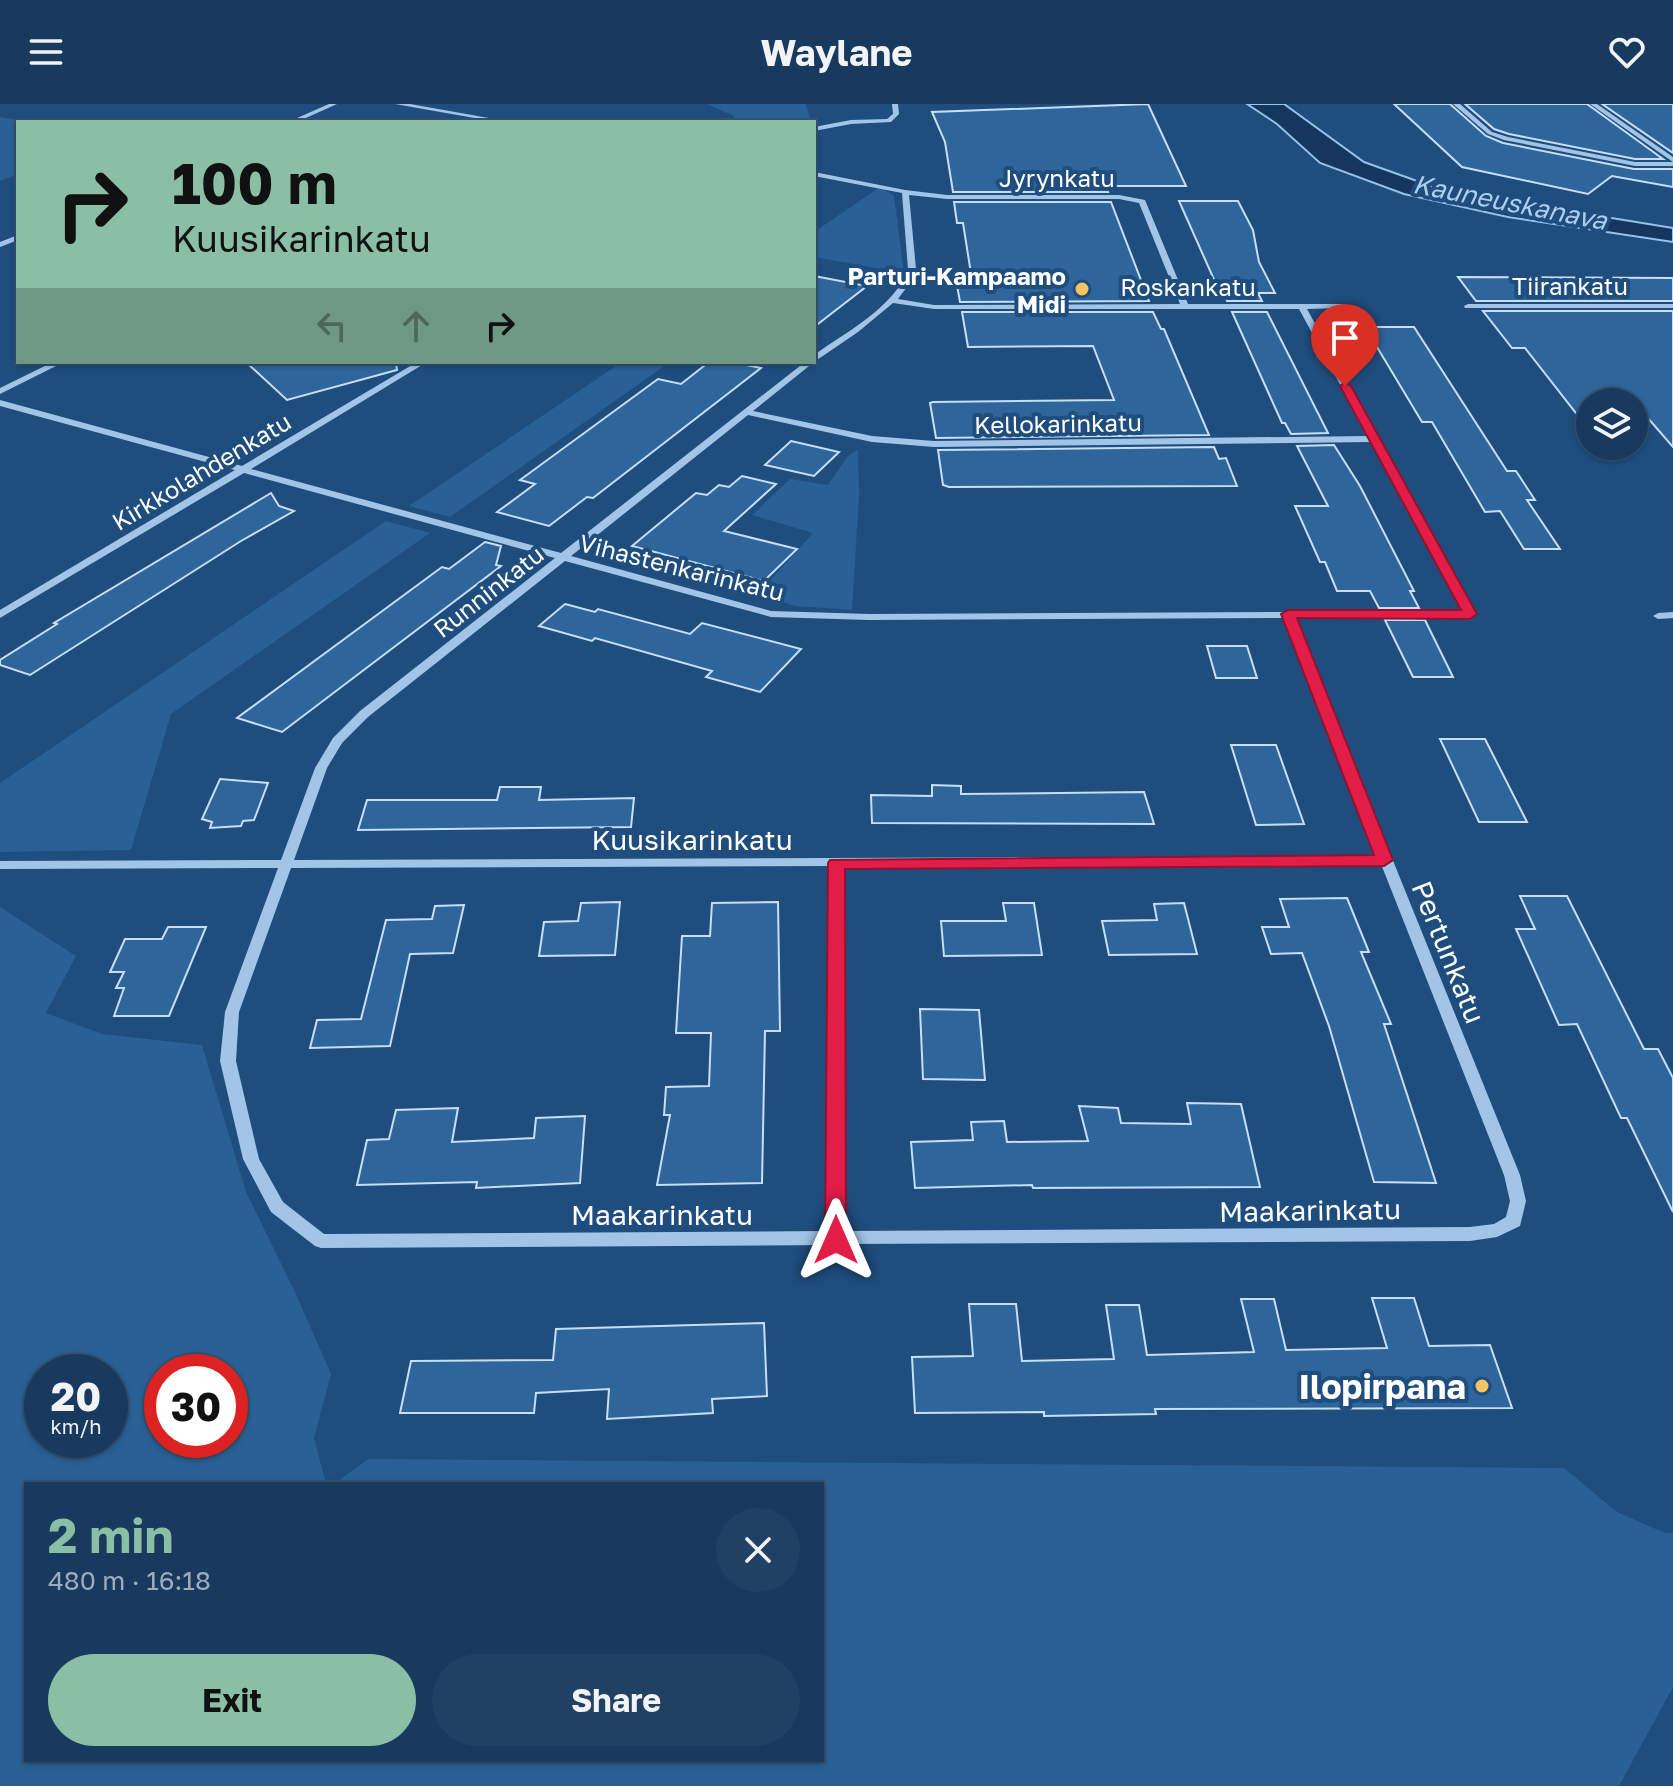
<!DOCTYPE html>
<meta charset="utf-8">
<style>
:root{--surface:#173a5e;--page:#204164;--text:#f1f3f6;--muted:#9eadbc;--line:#365473;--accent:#8abfa5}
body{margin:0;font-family:"Golos Text",sans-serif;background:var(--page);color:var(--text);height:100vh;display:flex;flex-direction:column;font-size:30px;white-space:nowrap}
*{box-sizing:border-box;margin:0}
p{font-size:26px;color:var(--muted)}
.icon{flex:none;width:44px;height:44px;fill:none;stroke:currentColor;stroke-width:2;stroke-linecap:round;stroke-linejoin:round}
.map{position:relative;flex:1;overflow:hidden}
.sheet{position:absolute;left:24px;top:1378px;width:800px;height:280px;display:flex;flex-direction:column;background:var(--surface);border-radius:0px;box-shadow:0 2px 6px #0004,0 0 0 2px var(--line)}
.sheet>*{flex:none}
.guide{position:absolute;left:16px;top:16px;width:800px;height:244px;border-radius:0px;box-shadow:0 2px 6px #0004,0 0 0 2px var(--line);background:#8abfa5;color:#111;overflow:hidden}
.buttons{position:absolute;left:1576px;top:284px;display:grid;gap:16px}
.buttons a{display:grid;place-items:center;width:72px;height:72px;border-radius:50%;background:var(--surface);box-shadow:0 2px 6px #0004,0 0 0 2px var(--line);font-size:40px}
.speed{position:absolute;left:24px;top:1250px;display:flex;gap:16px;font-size:40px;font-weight:700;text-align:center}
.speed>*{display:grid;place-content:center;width:104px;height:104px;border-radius:50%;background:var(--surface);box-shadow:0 2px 6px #0004,0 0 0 2px var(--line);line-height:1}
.speed small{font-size:20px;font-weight:400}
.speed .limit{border:12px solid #d22;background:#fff;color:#111}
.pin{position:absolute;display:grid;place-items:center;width:68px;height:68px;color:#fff;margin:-82px -34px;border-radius:50% 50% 50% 0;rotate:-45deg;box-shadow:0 0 8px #0007}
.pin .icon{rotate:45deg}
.me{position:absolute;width:88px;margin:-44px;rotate:0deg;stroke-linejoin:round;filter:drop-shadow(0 0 6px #0008)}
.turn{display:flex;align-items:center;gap:28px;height:168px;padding:0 24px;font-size:36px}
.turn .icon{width:104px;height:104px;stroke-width:2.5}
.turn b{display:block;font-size:56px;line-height:68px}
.lanes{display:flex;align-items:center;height:76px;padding:0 24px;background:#0003;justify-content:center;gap:40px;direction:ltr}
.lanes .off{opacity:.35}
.round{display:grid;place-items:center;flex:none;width:84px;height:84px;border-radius:42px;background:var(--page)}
.overview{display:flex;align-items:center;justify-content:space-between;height:136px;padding:0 24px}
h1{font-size:48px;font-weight:700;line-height:60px;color:var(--accent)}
.action{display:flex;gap:16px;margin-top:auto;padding:16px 24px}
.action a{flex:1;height:92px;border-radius:48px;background:var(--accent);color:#111;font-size:32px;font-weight:700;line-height:92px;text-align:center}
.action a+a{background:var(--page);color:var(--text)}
header{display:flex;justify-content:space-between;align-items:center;height:104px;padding:0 24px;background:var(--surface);font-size:36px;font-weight:700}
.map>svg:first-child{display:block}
.green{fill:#296096;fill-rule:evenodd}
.water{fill:#15375d;stroke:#96c1e9;stroke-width:2}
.building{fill:#2e659b;stroke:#c6def6;stroke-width:2}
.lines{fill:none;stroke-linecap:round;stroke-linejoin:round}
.minor{fill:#a2c5e7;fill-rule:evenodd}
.route{fill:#e11d48;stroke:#92132f;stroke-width:2}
.poi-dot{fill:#f6c362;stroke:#1f4d7e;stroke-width:3}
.labels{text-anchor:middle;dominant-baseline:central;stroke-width:8;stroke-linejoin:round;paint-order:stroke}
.far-street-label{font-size:24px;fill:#fff;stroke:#1f4d7e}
.far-poi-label{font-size:24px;font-weight:bold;fill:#fff;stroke:#1f4d7e;text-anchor:end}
.far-water-label{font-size:26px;font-style:italic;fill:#adcfef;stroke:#1f4d7e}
.street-label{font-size:28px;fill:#fff;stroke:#1f4d7e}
.near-poi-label{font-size:34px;font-weight:bold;fill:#fff;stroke:#1f4d7e;text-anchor:end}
</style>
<header><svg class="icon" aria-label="menu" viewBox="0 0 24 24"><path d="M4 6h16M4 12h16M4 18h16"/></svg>Waylane<svg class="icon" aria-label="heart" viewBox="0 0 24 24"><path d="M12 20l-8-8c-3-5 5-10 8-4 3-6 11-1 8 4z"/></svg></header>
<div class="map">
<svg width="1673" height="1682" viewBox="0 0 1673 1682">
<rect width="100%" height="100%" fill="#1f4d7e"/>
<!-- green -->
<g class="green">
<polygon points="707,0 806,0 811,18 735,18 734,12"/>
<polygon points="0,13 28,18 18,18 18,70 0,77"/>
<polygon points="880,83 894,92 904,169 819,154 814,157 814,128"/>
<polygon points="622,258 670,258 450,413 409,402"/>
<polygon points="858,345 859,393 852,506 795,502 758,490 813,429 752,411 790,375 828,381 847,353"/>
<polygon points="386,417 430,429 171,610 131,746 0,748 0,679"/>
<path d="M0 803 76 852 46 909 102 930 202 941 246 1088 296 1190 331 1270 314 1334 326 1380H26V1656H822V1380H334L368 1355 1564 1364 1617 1408 1665 1429H1673V1583L1619 1682H0ZM42 1268H110V1336H42ZM162 1268H230V1336H162Z"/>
</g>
<!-- water -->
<polygon class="water" points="1247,0 1284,0 1364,58 1445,87 1673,124 1673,138 1508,113 1404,90 1320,59 1277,20"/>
<!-- building -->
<g class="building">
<polygon points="1148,0 1186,82 1106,82 1108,88 953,88 945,38 932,8"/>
<polygon points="1394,0 1450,0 1486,32 1503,39 1634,65 1673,65 1673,83 1612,72 1588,90 1462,63"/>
<polygon points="1465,0 1587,0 1663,55 1635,55 1509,30 1494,25"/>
<polygon points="1602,0 1673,0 1673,49"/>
<polygon points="1179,97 1238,97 1253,126 1259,158 1275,189 1258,189 1262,197 1227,197 1224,189 1220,189"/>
<polygon points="954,98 1111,98 1149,197 960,198 956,176 972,176 963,119 957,119"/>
<polygon points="814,172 867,182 814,223"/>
<polygon points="1458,173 1673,174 1673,197 1476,197"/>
<polygon points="1483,207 1673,207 1673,343 1634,298 1590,298 1590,327 1525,244 1512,244"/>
<polygon points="962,208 1153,208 1161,225 1164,225 1209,331 936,334 930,299 933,298 1114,296 1093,242 968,243"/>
<polygon points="1232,208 1267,208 1328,329 1291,330 1285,319 1282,319"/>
<polygon points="1365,223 1414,223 1507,367 1516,367 1535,396 1527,396 1560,445 1524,445 1500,407 1485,408 1432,318 1422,318"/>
<polygon points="246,258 396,258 397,266 287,296"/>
<polygon points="709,258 732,258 761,264 593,394 587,393 549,422 497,408 535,380 520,376 658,275 681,280"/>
<polygon points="791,337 839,348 814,372 765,361"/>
<polygon points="1334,341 1360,382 1414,487 1410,487 1419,504 1379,504 1370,487 1337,487 1325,458 1320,458 1295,402 1328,402 1297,342"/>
<polygon points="1214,343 1219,355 1226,354 1237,382 949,383 943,381 938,346"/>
<polygon points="742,372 776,380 724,427 797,445 764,477 632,442 696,389 707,391 719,381 729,383"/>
<polygon points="271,389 279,402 294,407 241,437 30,571 0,561 0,556 57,520 54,519"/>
<polygon points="485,438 501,442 496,461 501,462 282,628 237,614 442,463 449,465"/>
<polygon points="565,500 595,508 598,505 690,530 702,519 801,545 760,588 706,573 712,567 595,534 592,537 539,522"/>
<polygon points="1385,516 1425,516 1453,573 1413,573"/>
<polygon points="1207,542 1247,542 1257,574 1216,574"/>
<polygon points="1440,635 1485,635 1527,718 1479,718"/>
<polygon points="1231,641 1276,641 1304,720 1256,721"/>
<polygon points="220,675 268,679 254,716 243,717 241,722 210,724 212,718 202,715"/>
<polygon points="932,681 961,682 961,690 1144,688 1154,720 872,719 871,691 932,692"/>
<polygon points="500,683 541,683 539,696 634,694 631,723 358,726 367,696 497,696"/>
<polygon points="1520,792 1567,792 1644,945 1658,945 1673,974 1673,1108 1627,1014 1621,1014 1577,920 1559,921 1516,825 1535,825"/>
<polygon points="1347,794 1369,848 1361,848 1391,920 1384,920 1436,1079 1374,1078 1329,922 1302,849 1271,850 1262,823 1289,823 1280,795"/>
<polygon points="620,798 615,851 539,852 544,818 578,817 581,799"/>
<polygon points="778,798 780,927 765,927 762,1079 657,1081 670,1011 664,1011 666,983 709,982 711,929 676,929 682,832 710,832 712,799"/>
<polygon points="1003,799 1034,799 1042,851 944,852 941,817 1006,817"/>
<polygon points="1184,799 1197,850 1109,851 1102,817 1157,816 1154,800"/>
<polygon points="464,801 453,849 410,850 390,942 310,944 317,916 361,915 386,816 432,815 435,802"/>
<polygon points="168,823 206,823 169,912 114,912 124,884 116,884 124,868 110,868 125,835 162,835"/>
<polygon points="920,905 979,906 985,976 923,975"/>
<polygon points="1187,999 1241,1000 1260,1083 1033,1084 1032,1081 915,1084 911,1038 973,1036 971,1018 1004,1017 1007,1038 1088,1037 1079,1002 1118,1004 1121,1019 1191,1020"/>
<polygon points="458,1004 452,1038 534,1034 536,1014 585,1012 580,1079 476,1084 477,1078 357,1081 367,1036 389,1035 396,1006"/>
<polygon points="1372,1194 1414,1194 1429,1242 1490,1241 1512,1304 1155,1305 1156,1310 1044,1312 1044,1308 915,1309 912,1253 973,1252 969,1200 1016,1200 1022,1257 1114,1255 1106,1201 1139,1201 1147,1251 1254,1248 1241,1195 1274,1195 1286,1246 1387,1244"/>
<polygon points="764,1219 767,1292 712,1295 713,1309 607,1315 609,1285 536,1289 534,1309 400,1309 411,1257 553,1256 556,1225"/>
</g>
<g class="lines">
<!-- minor -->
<g class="minor">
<polygon points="329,0 337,0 297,18 288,18"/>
<polygon points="395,0 410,0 512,18 497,18"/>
<polygon points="892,0 898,0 899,10 891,18 851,20 814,27 814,23 851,16 887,15 893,10"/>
<polygon points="1453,0 1460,0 1492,28 1508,33 1635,58 1673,58 1590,0 1597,0 1673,53 1673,62 1635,62 1504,36 1488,30"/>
<path d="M814 68 905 86 947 91H1119L1145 96 1188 200H1341L1345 202 1341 204 1307 205 1475 510 1470 513 1295 514 1520 1071 1526 1097 1520 1122 1497 1133 1470 1137 842 1140 836 1143 830 1141 321 1144 315 1142 271 1108 243 1055 220 957 225 908 278 764 0 765V757L281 756 315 664 333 634 360 607 555 454 244 369 0 514V506L235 366 0 302V296L242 362 417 258H427L251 365 561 449 805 258H814V251C846 228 894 204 908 165L902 89 814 72ZM909 91 947 95H1119L1139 99 1180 200 934 201 898 195 912 176 916 165ZM893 199 934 205H1299L1368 332 934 337 872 332 753 307 814 258 858 228ZM748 311 872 338 934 343 1371 338 1463 507 869 510 771 507 571 452ZM565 457 771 513 869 516 1284 514 1378 752 294 756 327 664 342 639 368 613ZM1381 760 1504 1071 1510 1097 1506 1113 1494 1120 1470 1123 844 1127 843 762ZM829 762 828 1127 324 1130 283 1098 259 1055 236 957 239 908 291 764Z"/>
<polygon points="18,131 18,136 0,143 0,138"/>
<polygon points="1468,200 1673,200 1673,204 1465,204 1464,202"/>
<polygon points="53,258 64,258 0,290 0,284"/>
<polygon points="1673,508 1673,514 1658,515 1653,512 1658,509"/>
</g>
</g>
<!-- route -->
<polygon class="route" points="1345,278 1351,282 1477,510 1470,515 1297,514 1393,756 1384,762 845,765 846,1136 843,1142 836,1145 828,1142 825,1136 828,759 830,756 1374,751 1281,510 1288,506 1461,506 1340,282"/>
<!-- markers -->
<g class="poi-dot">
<circle cx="1082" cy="185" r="8"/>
<circle cx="1482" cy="1282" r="8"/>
</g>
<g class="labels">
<!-- far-street labels -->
<g class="far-street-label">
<text x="1057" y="73">Jyrynkatu</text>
<text x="1570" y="181">Tiirankatu</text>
<text x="1188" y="182">Roskankatu</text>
<text transform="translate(1058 319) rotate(-1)">Kellokarinkatu</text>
<text transform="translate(201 367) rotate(-31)">Kirkkolahdenkatu</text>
<text transform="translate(682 463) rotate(14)">Vihastenkarinkatu</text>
<text transform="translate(488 487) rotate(-38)">Runninkatu</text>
</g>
<!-- far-poi labels -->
<g class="far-poi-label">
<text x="1066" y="171">Parturi-Kampaamo<tspan x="1066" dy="28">Midi</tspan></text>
</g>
<!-- far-water labels -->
<g class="far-water-label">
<text transform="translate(1510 98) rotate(11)">Kauneuskanava</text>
</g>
<!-- street labels -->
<g class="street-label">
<text x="692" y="735">Kuusikarinkatu</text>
<text transform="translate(1449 848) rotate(68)">Pertunkatu</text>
<text transform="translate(1310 1106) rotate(-1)">Maakarinkatu</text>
<text x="662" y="1110">Maakarinkatu</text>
</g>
<!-- near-poi labels -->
<g class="near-poi-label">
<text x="1466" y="1282">Ilopirpana</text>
</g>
</g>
</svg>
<div class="buttons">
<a><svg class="icon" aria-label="layers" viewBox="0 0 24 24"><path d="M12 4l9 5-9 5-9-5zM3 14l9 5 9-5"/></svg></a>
</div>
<div class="speed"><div>20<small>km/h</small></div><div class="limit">30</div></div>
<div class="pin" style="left:1345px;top:282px;background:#d93025"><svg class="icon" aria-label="arrive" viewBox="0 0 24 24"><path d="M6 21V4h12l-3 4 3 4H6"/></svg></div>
<svg class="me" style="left:836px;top:1136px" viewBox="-20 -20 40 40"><path d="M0-17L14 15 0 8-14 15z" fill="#e11d48" stroke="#fff" stroke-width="4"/></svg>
<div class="guide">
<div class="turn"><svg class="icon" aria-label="right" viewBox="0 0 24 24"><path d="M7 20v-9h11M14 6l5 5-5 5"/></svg><div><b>100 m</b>Kuusikarinkatu</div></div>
<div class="lanes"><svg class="icon off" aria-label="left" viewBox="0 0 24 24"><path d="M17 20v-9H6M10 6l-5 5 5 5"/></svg><svg class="icon off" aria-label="ahead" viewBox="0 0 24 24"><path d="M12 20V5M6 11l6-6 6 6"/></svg><svg class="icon" aria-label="right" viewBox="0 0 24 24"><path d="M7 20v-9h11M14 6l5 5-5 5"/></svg></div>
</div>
<section class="sheet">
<div class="overview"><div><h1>2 min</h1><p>480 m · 16:18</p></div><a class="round"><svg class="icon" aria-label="close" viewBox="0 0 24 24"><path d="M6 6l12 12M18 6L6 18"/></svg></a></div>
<div class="action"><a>Exit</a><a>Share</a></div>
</section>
</div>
